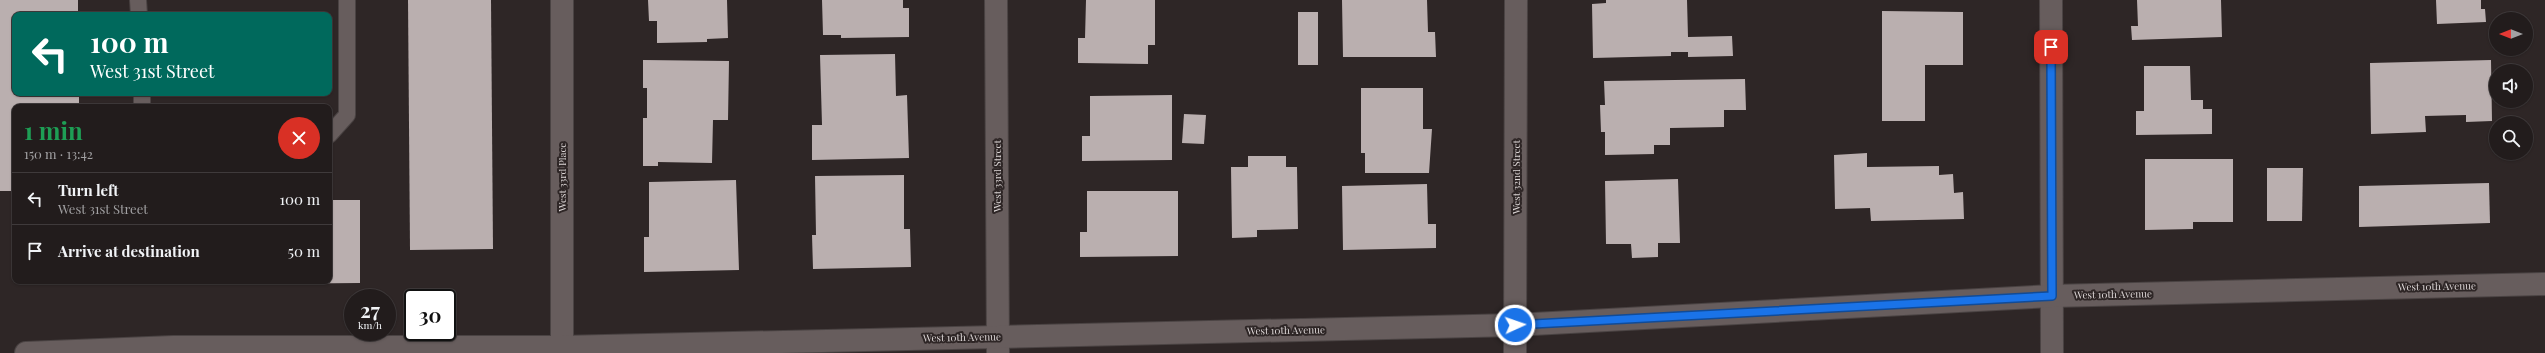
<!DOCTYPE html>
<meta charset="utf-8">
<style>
:root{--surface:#221c1c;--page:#2e2929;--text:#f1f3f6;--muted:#a2a1a3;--line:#3f3a3b}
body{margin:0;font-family:"Playfair Display",serif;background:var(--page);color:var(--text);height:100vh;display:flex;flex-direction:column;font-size:15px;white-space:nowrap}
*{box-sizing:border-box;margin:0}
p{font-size:13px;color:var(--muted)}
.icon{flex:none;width:22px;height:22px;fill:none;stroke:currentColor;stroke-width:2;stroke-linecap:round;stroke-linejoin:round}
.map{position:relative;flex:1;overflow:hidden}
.panel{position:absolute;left:12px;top:104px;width:320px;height:180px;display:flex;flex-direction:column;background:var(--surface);border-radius:8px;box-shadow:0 1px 3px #0004,0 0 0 1px var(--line)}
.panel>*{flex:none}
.guide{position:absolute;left:12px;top:12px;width:320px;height:84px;border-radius:8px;box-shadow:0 1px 3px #0004,0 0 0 1px var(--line);background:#00695c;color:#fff;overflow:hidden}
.needle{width:26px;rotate:270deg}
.controls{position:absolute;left:2489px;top:12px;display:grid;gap:8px}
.controls a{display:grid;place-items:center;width:44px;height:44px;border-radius:50%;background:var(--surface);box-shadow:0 1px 3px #0004,0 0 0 1px var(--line);font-size:20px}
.speed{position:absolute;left:344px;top:289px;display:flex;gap:8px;font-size:20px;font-weight:700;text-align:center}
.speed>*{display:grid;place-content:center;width:52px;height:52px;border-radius:50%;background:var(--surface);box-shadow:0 1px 3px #0004,0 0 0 1px var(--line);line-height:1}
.speed small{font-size:10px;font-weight:400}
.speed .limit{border:2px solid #111;border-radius:6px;background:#fff;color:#111}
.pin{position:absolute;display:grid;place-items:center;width:34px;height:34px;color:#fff;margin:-17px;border-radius:8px;box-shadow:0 2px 6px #0006}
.me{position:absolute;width:44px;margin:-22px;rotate:87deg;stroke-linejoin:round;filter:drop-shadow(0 0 3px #0008)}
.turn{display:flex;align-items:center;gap:14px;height:84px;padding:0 12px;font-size:18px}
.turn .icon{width:52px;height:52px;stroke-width:2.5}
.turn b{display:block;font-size:28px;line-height:34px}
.round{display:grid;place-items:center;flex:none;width:42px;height:42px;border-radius:21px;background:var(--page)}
.head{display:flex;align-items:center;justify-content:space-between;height:68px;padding:0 12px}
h1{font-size:24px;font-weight:700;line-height:30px;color:#1e9e55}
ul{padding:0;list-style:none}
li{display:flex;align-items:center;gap:12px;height:52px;padding:0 12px;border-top:1px solid var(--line)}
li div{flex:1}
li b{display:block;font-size:15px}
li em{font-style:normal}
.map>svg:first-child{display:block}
.building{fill:#baafaf}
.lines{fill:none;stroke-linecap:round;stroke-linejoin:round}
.lane-casing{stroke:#4a4343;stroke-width:18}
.street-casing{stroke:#4a4343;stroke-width:24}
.lane{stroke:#675d5d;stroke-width:16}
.street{stroke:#675d5d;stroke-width:22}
.route-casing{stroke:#114b97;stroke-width:10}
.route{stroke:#1a73e8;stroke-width:7}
.labels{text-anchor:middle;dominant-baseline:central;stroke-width:4;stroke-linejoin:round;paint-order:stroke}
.street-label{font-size:10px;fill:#ddd7d7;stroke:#2e2626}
</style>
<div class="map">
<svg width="2545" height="353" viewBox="0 0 2545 353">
<rect width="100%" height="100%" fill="#2e2626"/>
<!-- building -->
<g class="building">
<polygon points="0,0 78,0 78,15 15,15 15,93 79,93 79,107 15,107 15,191 0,191"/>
<polygon points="408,0 491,0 493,249 410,250"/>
<polygon points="648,0 727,0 728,38 707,39 707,42 657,43 657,21 649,21"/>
<polygon points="822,0 903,0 903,8 909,8 909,37 841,38 841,35 823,35"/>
<polygon points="1086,0 1155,0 1155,45 1148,45 1148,64 1078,63 1078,38 1085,38"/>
<polygon points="1342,0 1427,0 1428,32 1435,32 1436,57 1343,57"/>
<polygon points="1606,0 1687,0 1688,37 1732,36 1733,56 1688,57 1688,52 1671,52 1671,56 1593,58 1592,4 1606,3"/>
<polygon points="2137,0 2221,0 2222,37 2132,40 2131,26 2138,26"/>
<polygon points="2436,0 2481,0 2481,9 2485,9 2486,22 2437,24"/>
<polygon points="1882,11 1963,12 1963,65 1925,65 1925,121 1882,121"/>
<rect x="1298" y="12" width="20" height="53"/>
<polygon points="895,54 896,96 907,95 909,158 812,160 812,125 822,125 820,55"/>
<polygon points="643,60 729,61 728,120 713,120 712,163 658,162 658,166 643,166 643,118 647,118 647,88 643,88"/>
<polygon points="2491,60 2492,121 2466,122 2466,115 2425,116 2426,132 2371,134 2370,63"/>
<polygon points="2144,66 2190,66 2191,100 2203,100 2203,109 2212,109 2212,134 2136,135 2136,111 2144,111"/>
<polygon points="1745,79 1746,110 1724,110 1724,127 1670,128 1670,145 1654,145 1654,154 1605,155 1605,132 1601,132 1600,105 1605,105 1604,81"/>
<polygon points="1361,88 1423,88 1423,129 1432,129 1429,173 1365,173 1365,153 1361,153"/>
<polygon points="1172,95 1172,160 1082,161 1082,136 1090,136 1090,96"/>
<polygon points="1184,114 1206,115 1204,144 1182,143"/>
<polygon points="1867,153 1867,167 1939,166 1939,175 1953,174 1954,193 1963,192 1964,219 1871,221 1870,208 1835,209 1834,155"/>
<polygon points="1248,156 1286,156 1286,167 1297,167 1298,229 1257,230 1257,237 1232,238 1231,167 1248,167"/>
<polygon points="2145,159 2233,159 2233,222 2193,222 2193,229 2145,230"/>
<polygon points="2267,168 2303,168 2302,221 2267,221"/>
<polygon points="904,175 904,229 910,229 911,267 813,269 812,235 816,235 815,176"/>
<polygon points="1678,179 1680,243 1658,243 1658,257 1632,258 1631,244 1606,244 1605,181"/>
<polygon points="736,180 739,270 644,272 644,237 649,237 649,182"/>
<polygon points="2489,183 2490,223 2359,227 2359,186"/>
<polygon points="1427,184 1428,224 1436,224 1436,248 1343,250 1342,186"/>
<polygon points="1087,191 1178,191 1178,256 1080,257 1080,232 1087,232"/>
<polygon points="329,200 360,200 360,283 120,285 120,281 329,281"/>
</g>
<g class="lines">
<defs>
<g id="lane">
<polyline points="138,0 139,15"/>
<polyline points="142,93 142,107"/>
<polyline points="329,135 347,115 347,0"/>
</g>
<g id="street">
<polyline points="562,0 562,353"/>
<polyline points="996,0 998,353"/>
<polyline points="2051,0 2052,353"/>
<polyline points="26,353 173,347 562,347 1515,325 2052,296 2545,284"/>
<polyline points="1515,353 1516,0"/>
</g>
</defs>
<!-- lane casing -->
<use href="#lane" class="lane-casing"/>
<!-- street casing -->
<use href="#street" class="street-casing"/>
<!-- lane -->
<use href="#lane" class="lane"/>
<!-- street -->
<use href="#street" class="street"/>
</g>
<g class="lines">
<defs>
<polyline id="route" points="1515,325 2052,296 2051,47"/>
</defs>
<!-- route casing -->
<use href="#route" class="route-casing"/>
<!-- route -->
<use href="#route" class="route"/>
</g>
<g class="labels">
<!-- street labels -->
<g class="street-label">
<text transform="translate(997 176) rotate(-90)">West 33rd Street</text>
<text transform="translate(562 177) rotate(-90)">West 33rd Place</text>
<text transform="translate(1516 177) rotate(-90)">West 32nd Street</text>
<text transform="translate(2437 286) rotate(-1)">West 10th Avenue</text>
<text transform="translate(2113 294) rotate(-1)">West 10th Avenue</text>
<text transform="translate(1286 330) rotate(-1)">West 10th Avenue</text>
<text transform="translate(962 337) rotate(-1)">West 10th Avenue</text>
</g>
</g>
</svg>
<div class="controls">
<a><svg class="needle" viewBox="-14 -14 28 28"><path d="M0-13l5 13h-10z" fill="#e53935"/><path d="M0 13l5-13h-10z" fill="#a2a1a3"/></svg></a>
<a><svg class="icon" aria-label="sound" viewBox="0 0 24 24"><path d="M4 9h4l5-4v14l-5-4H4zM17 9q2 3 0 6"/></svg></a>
<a><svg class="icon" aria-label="search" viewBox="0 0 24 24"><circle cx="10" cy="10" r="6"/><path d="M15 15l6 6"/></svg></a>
</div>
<div class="speed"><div>27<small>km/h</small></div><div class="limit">30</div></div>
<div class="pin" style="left:2051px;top:47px;background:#d93025"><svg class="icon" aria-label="arrive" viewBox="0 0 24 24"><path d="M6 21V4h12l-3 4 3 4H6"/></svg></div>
<svg class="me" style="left:1515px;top:325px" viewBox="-20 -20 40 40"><circle r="17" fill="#1a73e8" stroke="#fff" stroke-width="3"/><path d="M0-11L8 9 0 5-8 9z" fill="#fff"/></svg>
<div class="guide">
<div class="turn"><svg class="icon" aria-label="left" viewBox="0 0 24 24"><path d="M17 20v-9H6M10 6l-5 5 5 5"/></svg><div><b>100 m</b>West 31st Street</div></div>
</div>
<section class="panel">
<div class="head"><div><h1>1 min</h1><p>150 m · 13:42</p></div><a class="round" style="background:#d93025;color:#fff"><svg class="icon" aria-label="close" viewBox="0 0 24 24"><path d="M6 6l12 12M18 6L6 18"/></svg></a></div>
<ul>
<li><svg class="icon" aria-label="left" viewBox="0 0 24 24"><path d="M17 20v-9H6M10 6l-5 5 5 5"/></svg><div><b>Turn left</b><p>West 31st Street</p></div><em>100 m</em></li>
<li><svg class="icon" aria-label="arrive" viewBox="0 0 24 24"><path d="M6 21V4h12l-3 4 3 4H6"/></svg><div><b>Arrive at destination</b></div><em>50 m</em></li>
</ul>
</section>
</div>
